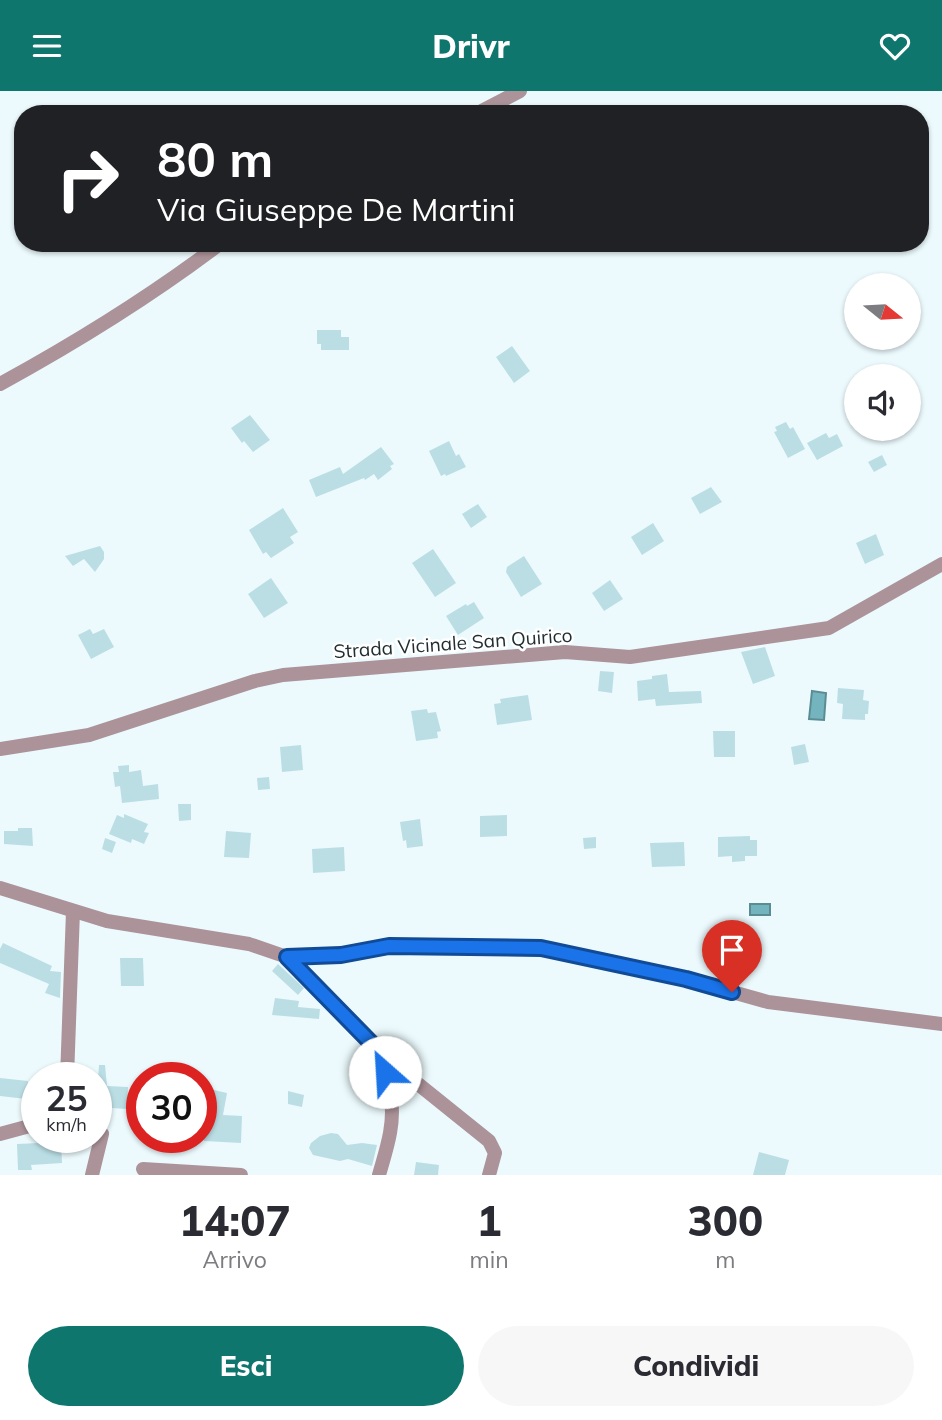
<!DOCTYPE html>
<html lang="it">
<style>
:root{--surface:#fff;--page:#f7f7f7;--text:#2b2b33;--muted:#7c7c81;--accent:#0f766e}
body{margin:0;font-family:Mulish,sans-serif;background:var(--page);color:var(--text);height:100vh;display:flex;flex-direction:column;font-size:26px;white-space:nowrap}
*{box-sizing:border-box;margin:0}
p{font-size:23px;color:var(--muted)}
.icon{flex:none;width:38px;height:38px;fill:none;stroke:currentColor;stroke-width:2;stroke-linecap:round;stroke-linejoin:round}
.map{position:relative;height:1084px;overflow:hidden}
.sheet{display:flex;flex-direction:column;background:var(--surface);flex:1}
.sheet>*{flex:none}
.top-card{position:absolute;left:14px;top:14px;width:915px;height:147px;border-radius:28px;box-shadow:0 2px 5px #0004;background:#202124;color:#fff;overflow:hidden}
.needle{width:46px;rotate:108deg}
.buttons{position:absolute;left:844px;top:182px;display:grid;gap:14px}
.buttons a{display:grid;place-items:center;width:77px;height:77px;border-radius:50%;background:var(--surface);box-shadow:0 2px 5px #0004;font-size:35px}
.speed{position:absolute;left:21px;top:971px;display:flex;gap:14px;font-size:35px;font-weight:700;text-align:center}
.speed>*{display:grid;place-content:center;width:91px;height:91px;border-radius:50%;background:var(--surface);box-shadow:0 2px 5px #0004;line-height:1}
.speed small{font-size:18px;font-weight:400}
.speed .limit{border:10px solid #d22;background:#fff;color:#111}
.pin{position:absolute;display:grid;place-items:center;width:60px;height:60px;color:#fff;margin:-72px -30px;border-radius:50% 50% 50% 0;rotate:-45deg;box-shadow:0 0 7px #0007}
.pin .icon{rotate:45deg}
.me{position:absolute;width:77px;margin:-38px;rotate:334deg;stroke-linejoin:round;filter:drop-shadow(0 0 5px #0008)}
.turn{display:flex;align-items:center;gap:24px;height:147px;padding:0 28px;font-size:32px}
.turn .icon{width:91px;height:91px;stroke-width:2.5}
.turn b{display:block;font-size:49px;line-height:60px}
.eta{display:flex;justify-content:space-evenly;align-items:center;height:119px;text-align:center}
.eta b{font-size:42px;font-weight:800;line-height:49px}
.cta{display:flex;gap:14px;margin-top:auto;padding:14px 28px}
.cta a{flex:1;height:80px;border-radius:42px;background:var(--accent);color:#fff;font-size:28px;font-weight:800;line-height:80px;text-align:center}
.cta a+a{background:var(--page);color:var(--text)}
header{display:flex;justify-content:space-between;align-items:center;height:91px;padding:0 28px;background:var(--accent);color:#fff;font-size:32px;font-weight:800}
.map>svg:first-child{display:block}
.water{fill:#74b4bf;stroke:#5b8c94;stroke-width:2}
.building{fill:#bbdee5}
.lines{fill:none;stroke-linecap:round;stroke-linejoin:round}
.minor{stroke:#ab9399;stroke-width:14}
.route-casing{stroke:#114b97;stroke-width:18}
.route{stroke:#1a73e8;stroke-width:12}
.labels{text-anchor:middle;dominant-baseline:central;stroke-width:5;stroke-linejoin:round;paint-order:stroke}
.street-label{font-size:19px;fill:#202e31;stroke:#fff}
</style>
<header><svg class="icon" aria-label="menu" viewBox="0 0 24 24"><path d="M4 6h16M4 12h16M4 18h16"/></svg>Drivr<svg class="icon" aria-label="heart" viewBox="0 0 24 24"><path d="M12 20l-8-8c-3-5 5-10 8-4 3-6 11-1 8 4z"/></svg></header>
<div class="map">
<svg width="942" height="1084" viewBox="0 0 942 1084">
<rect width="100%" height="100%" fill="#ecfafd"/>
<!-- water -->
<g class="water">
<polygon points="812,600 826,602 824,629 809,628"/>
<rect x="750" y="813" width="20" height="11"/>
</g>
<!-- building -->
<g class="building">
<polygon points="317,239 341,239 341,246 349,246 349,259 321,259 321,253 317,253"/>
<polygon points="512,255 530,280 514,292 496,266"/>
<polygon points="250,324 270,349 253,361 244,350 242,352 231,337"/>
<polygon points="786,331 790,338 793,336 805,358 788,367 774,341 777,340 775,336"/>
<polygon points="826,342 829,347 837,343 843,355 817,369 807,352"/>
<polygon points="449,350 456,365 459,363 466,376 446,385 445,383 441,385 429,360"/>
<polygon points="381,356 394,373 390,375 392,378 378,389 374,383 365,389 364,387 316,406 309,389 340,376 343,383"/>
<polygon points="882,364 887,374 874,381 868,371"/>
<polygon points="711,396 722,411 700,423 691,407"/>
<polygon points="478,413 487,426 471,437 462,423"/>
<polygon points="283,417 298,441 290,446 294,452 271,467 266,461 263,463 249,439"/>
<polygon points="653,432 664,450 642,464 631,446"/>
<polygon points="876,443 884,464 865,473 856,452"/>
<polygon points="100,455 104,461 104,468 95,481 84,468 73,475 65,465"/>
<polygon points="433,458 456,492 435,506 412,472"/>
<polygon points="524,465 542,493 521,506 506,481 507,476"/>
<polygon points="271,487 288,512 264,527 248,503"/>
<polygon points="610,489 623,508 604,520 592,502"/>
<polygon points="474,511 484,527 458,544 446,525 466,513 467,515"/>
<polygon points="90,538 93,543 104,538 114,556 91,568 78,544"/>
<polygon points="765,556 775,585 753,593 741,561"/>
<polygon points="600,580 614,581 612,602 598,600"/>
<polygon points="667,583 669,601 701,600 702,612 656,615 655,608 638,610 637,590 652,588 652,585"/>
<polygon points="838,597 864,599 863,609 869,610 868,623 865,623 865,629 842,628 843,613 837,612"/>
<polygon points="528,604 532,629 497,634 494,613 501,612 500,608"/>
<polygon points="427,618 428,622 436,621 441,640 437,641 438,647 416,650 411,620"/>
<polygon points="713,640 735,640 735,666 714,666"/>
<polygon points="805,653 809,671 794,674 791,656"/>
<polygon points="301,654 303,679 282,681 280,656"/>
<polygon points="129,674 129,681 141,679 143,695 158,693 159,708 122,712 120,695 115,696 113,681 119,681 118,675"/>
<polygon points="269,686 270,698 258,699 257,687"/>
<polygon points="178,713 191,713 191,729 179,730"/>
<polygon points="124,723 148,733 144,741 149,742 144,753 132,748 131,752 109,743 117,724 124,727"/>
<polygon points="507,724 507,745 480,746 480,725"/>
<polygon points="420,728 423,755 407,757 406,749 403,750 400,731"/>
<polygon points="18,737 32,737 33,755 4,753 4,740 18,740"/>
<polygon points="226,740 251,742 249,767 224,766"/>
<polygon points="750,745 750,749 757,749 757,765 745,765 745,770 732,771 732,765 718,766 718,746"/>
<polygon points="596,746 596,757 584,758 583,747"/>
<polygon points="105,747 116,751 112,762 102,758"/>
<polygon points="684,751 685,775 652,776 650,752"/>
<polygon points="344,756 345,780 313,782 312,758"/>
<polygon points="3,852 52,875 50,880 61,881 60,907 45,902 49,893 0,872 0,858"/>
<polygon points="120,867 143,867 144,895 121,895"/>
<polygon points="278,873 304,897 298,904 272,880"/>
<polygon points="275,907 299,910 298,916 320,918 319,928 272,924"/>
<polygon points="99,974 105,974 107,995 128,996 127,1018 96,1016"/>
<polygon points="0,987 28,990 26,1008 0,1005"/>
<polygon points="201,996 227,1002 223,1024 242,1025 241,1052 204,1050 204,1046 201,1046"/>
<polygon points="288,1000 304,1004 302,1016 288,1013"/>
<polygon points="331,1042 338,1043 347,1054 362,1052 377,1054 372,1075 348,1068 340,1070 313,1064 309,1057 311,1052 320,1045"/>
<polygon points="61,1051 62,1072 31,1074 32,1079 18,1079 17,1053"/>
<polygon points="759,1061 789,1069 785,1084 753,1084"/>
<polygon points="416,1071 439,1074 438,1084 414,1084"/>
</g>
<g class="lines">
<!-- minor -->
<g class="minor">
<polyline points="476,23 520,0"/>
<path d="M0 293C77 251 151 205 221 152"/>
<polyline points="0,658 89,644 255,590 283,584 565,561 630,566 829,537 942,473"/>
<polyline points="0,797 107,830 249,853 287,866 341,865 389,855 541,857 686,888 768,911 942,933"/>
<polyline points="287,866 387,968 489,1050 495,1062 489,1084"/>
<polyline points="67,987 73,820"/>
<polyline points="0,1043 37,1033"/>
<polyline points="143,1078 241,1084"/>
<polyline points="92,1084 102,1043 96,1040"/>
<path d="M379 1084C386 1059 395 1034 391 1008 389 992 384 976 379 960"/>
</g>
</g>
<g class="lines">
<defs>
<polyline id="route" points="385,981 379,960 287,866 341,864 389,855 541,857 686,888 732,901"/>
</defs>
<!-- route casing -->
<use href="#route" class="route-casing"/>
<!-- route -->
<use href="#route" class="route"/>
</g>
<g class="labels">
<!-- street labels -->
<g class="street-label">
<text transform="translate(453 552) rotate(-4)">Strada Vicinale San Quirico</text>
</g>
</g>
</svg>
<div class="buttons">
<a><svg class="needle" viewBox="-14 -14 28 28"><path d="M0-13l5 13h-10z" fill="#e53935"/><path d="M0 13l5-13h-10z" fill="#7c7c81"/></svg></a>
<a><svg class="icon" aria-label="sound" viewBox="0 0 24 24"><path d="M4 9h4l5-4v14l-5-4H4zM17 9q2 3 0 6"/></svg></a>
</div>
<div class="speed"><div>25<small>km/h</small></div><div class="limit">30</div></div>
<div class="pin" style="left:732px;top:901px;background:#d93025"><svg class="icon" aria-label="arrive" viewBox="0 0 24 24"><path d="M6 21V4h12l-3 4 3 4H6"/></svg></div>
<svg class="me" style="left:385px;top:981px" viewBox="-20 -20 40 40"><circle r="19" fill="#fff"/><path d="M0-13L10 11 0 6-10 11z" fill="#1a73e8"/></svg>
<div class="top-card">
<div class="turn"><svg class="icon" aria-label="right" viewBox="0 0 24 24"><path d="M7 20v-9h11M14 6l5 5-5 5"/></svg><div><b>80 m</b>Via Giuseppe De Martini</div></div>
</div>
</div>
<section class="sheet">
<div class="eta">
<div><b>14:07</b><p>Arrivo</p></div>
<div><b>1</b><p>min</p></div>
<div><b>300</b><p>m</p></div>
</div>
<div class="cta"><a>Esci</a><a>Condividi</a></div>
</section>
